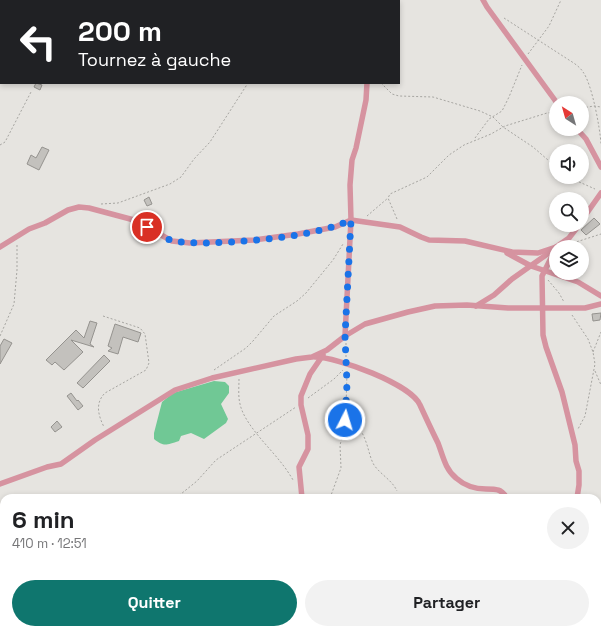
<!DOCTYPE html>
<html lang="fr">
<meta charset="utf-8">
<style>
:root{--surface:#fff;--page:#f2f2f2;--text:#202124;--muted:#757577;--accent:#0f766e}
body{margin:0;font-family:"Space Grotesk",sans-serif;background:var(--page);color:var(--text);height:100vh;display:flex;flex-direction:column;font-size:15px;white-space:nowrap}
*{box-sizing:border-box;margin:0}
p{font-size:13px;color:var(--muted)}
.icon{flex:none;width:22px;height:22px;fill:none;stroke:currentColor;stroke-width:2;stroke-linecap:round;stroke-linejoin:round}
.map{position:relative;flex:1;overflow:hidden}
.details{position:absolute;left:0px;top:494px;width:601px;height:140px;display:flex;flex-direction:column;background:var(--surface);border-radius:12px 12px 0 0;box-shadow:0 2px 6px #0003}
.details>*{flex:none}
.guide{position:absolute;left:0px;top:0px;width:400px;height:84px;box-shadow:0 2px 6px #0003;background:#202124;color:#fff;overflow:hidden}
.needle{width:26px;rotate:323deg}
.controls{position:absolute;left:549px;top:96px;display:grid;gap:8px}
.controls a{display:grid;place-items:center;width:40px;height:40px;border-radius:50%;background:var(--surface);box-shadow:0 2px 6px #0003;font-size:20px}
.pin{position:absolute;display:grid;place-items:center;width:34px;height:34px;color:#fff;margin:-17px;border:2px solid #fff;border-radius:50%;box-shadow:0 1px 4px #0007}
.me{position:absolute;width:44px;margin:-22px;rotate:5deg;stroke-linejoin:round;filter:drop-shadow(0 0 3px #0008)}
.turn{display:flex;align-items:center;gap:14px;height:84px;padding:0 12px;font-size:18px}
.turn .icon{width:52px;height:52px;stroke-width:2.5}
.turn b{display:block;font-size:28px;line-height:34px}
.round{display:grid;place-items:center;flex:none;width:42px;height:42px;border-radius:21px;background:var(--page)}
.headline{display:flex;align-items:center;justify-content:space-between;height:68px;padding:0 12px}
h1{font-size:24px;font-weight:700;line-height:30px}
.cta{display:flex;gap:8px;margin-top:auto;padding:8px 12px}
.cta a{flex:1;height:46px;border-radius:24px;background:var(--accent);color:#fff;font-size:16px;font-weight:700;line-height:46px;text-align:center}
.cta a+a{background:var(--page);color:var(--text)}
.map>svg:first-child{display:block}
.green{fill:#70c895}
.water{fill:#3790cc}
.building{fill:#c3c1bd;stroke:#95938f}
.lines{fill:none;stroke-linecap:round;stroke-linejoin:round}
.path{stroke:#a6a5a1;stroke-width:1;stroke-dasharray:2 2;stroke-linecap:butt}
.minor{stroke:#d693a0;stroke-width:5.5}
.route{stroke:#1a73e8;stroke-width:7;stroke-dasharray:0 12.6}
</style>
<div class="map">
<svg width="601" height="634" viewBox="0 0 601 634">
<rect width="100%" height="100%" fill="#e6e4e0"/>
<!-- green -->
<path class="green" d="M214 381 225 382 229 386V393L221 404 228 419 226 423 204 439 191 433 181 436 179 441C166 445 164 447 154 439V433L162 402 173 393Z"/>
<!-- water -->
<path class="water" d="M0 559C5 566 7 581 0 587Z"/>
<!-- building -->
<g class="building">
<polygon points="36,83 42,85 40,90 34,87"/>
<polygon points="42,147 49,150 39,170 27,164 31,155 36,158"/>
<polygon points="149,197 152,204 147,206 144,200"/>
<polygon points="594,218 600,224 586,235 581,230"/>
<polygon points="601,313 600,320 593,321 592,314"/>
<polygon points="90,321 97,323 90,344 94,347 71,340 83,352 64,370 55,362 52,365 46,360 76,330 84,338"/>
<polygon points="115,324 141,333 138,342 123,337 118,354 108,351 112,348 108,346"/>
<polygon points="4,339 12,343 0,364 0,346"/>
<polygon points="104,355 110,361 83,388 77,383"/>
<polygon points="71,393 77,401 78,400 83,406 78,410 67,396"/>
<polygon points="57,421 62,427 55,432 51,427"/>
</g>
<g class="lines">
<!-- path -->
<g class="path">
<polyline points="308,1 308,0"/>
<path d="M504 18 569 60C574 63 580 67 583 72 592 84 600 128 601 144"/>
<polyline points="528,54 549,26 561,0"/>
<polyline points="381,83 392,94 399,96 433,97 480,111 493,117 503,127 533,147 556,167"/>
<polyline points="582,108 594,106 601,107"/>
<polyline points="475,138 489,119 502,111 509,97 522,65"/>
<polyline points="0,145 5,142 31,92"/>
<polyline points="568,177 595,189"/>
<polyline points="101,204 118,203 170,184 181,177 194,159 210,142 248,83"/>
<polyline points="367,216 388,198"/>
<polyline points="397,219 388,198 390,194 427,177 449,155 464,145 491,134 505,126 547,113 556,112"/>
<polyline points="573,243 601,234"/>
<polyline points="548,280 559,293 564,302"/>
<polyline points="572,315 588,339 593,352 595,364 585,416 578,429"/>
<path d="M103 316 140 328 145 334 149 363 146 370 105 393C95 403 98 415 104 427"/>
<polyline points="0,336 14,304 17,270 17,244"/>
<polyline points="346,343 346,358"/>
<polyline points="593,352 601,332"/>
<polyline points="214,370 246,348 253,341 274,316 297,301 306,293 333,260 343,244"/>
<polyline points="595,371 601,385"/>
<path d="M239 379C239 387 238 396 240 404 244 423 267 445 279 460 284 466 289 473 293 480"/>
<polyline points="308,398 334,379 343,370"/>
<path d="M347 410C354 420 362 430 366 442 369 450 370 458 374 465 381 475 392 480 397 491"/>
<polyline points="176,498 197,481 216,460 296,407"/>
<polyline points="330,498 341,468 340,445 344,431 346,409 347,371"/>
<polyline points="17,634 27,634"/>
</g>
<!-- minor -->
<g class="minor">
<polyline points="273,0 273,1"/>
<polyline points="355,0 355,1"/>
<polyline points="483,0 487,7 557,103"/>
<polyline points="577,129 586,139 601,167"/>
<polyline points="582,220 601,193"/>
<polyline points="0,247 29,229 45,223 68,210 79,207 89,208 134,220 172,241 190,243 254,240 298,234 335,227 351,220 400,227 421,237 429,240 465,241 512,252 538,253 556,247"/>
<polyline points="556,247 569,238 579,225"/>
<polyline points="556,248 542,276 543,335 546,347 562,392 575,445 576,461 579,471 579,485 577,498"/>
<polyline points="507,253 531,266 578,282 601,296"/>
<polyline points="476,306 494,295 512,279 553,250"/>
<polyline points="345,336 351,220 350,185 352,160 356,148 366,100 367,83"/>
<path d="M315 357C337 357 411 384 420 405 426 418 432 431 438 443 443 456 445 469 456 478 465 486 475 489 486 489 490 489 495 489 498 490 502 491 505 495 507 498"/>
<polyline points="0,484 47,467 61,464 95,440 175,390 212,378 296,359 312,357 327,350 345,336 365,324 408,312 435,306 467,305 508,308 585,308 601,304"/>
<polyline points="302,498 299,467 308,449 308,435 301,405 301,396 310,374 323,355"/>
<polyline points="597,578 601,583"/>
<polyline points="0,621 4,626"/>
<polyline points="8,630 11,634"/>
<polyline points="279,630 280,634"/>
<polyline points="485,630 488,634"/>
<polyline points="389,634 397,630"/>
</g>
</g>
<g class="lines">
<!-- route -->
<path class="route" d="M147 227C155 231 165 239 174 241 193 244 212 243 232 242 271 239 314 236 351 220L345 336 347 384 345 420"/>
</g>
</svg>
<div class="controls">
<a><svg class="needle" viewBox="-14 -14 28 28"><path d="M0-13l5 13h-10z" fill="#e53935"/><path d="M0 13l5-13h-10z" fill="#757577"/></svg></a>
<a><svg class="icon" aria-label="sound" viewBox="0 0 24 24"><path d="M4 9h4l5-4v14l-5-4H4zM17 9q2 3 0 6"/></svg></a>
<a><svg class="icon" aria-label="search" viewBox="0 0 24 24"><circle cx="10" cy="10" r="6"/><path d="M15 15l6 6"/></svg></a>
<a><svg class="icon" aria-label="layers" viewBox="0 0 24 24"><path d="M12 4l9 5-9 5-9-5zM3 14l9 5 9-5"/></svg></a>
</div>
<div class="pin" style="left:147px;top:227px;background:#d93025"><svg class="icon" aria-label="arrive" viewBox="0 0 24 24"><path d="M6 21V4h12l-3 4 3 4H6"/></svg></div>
<svg class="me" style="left:345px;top:420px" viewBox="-20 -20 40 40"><circle r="17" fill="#1a73e8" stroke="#fff" stroke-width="3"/><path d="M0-11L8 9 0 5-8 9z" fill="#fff"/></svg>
<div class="guide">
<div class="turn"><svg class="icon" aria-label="left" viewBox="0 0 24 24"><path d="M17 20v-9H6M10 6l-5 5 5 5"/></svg><div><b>200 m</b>Tournez à gauche</div></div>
</div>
<section class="details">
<div class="headline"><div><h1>6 min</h1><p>410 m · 12:51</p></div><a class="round"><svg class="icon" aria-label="close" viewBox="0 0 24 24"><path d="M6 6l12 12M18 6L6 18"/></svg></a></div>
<div class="cta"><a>Quitter</a><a>Partager</a></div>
</section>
</div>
